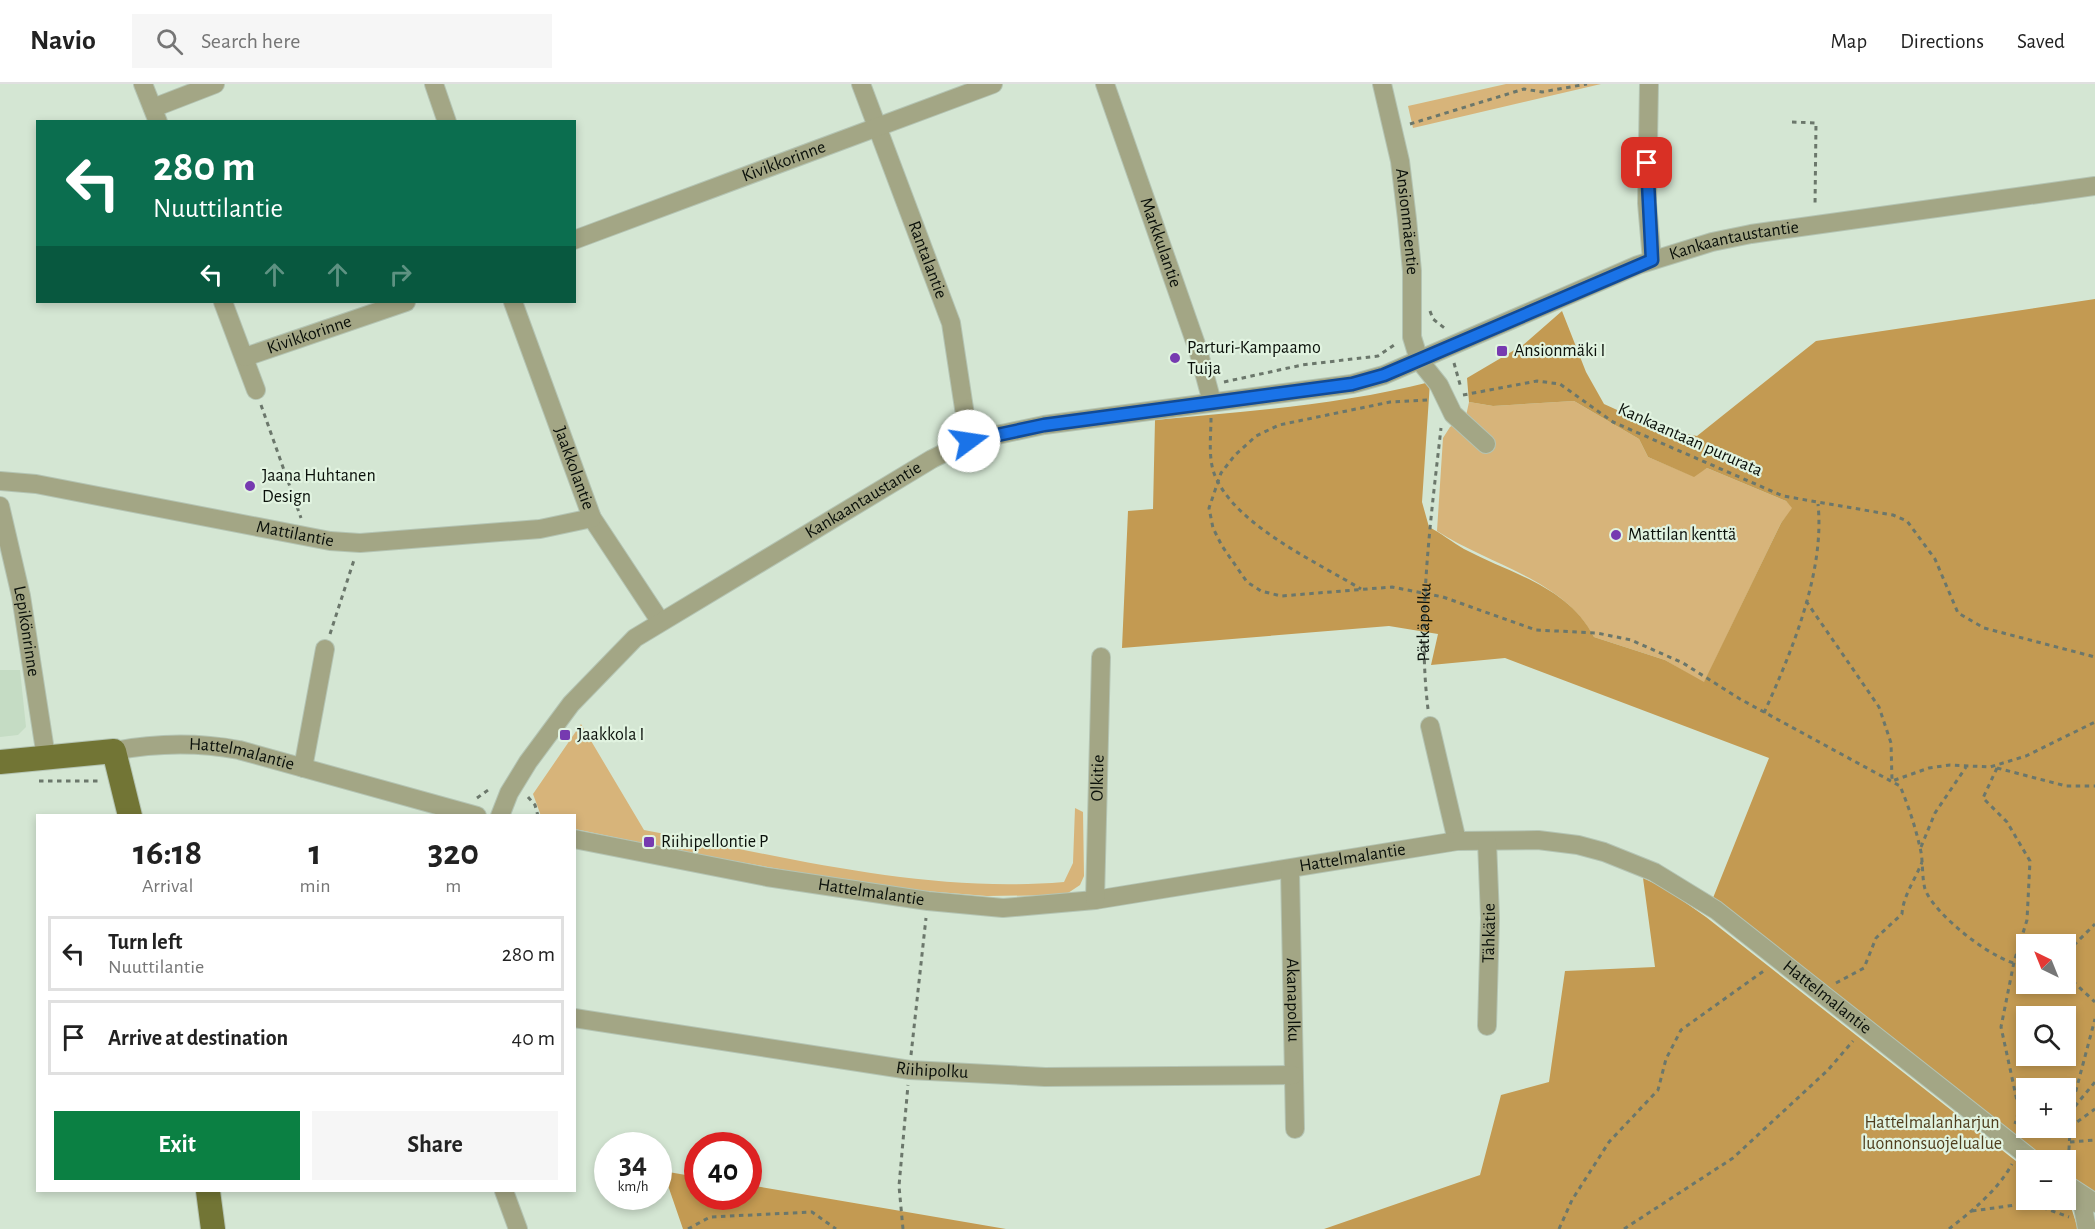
<!DOCTYPE html>
<meta charset="utf-8">
<style>
:root{--surface:#fff;--page:#f6f6f6;--text:#222;--muted:#767676;--line:#e0e0e0;--accent:#0b8043}
body{margin:0;font-family:"Alegreya Sans",sans-serif;background:var(--page);color:var(--text);height:100vh;display:flex;flex-direction:column;font-size:22px;white-space:nowrap}
*{box-sizing:border-box;margin:0}
p{font-size:20px;color:var(--muted)}
.icon{flex:none;width:33px;height:33px;fill:none;stroke:currentColor;stroke-width:2;stroke-linecap:round;stroke-linejoin:round}
.map{position:relative;flex:1;overflow:hidden}
.side{position:absolute;left:36px;top:730px;width:540px;height:378px;display:flex;flex-direction:column;background:var(--surface);border-radius:0px;box-shadow:0 3px 9px #0003}
.side>*{flex:none}
.guide{position:absolute;left:36px;top:36px;width:540px;height:183px;border-radius:0px;box-shadow:0 3px 9px #0003;background:#0b6e4f;color:#fff;overflow:hidden}
.needle{width:39px;rotate:317deg}
.fabs{position:absolute;left:2016px;top:850px;display:grid;gap:12px}
.fabs a{display:grid;place-items:center;width:60px;height:60px;border-radius:0px;background:var(--surface);box-shadow:0 3px 9px #0003;font-size:30px}
.speed{position:absolute;left:594px;top:1048px;display:flex;gap:12px;font-size:30px;font-weight:700;text-align:center}
.speed>*{display:grid;place-content:center;width:78px;height:78px;border-radius:50%;background:var(--surface);box-shadow:0 3px 9px #0003;line-height:1}
.speed small{font-size:15px;font-weight:400}
.speed .limit{border:9px solid #d22;background:#fff;color:#111}
.pin{position:absolute;display:grid;place-items:center;width:51px;height:51px;color:#fff;margin:-26px;border-radius:12px;box-shadow:0 3px 9px #0006}
.me{position:absolute;width:66px;margin:-33px;rotate:76deg;stroke-linejoin:round;filter:drop-shadow(0 0 4px #0008)}
.turn{display:flex;align-items:center;gap:21px;height:126px;padding:0 18px;font-size:27px}
.turn .icon{width:78px;height:78px;stroke-width:2.5}
.turn b{display:block;font-size:42px;line-height:51px}
.lanes{display:flex;align-items:center;height:57px;padding:0 18px;background:#0003;justify-content:center;gap:30px;direction:ltr}
.lanes .off{opacity:.35}
.eta{display:flex;justify-content:space-evenly;align-items:center;height:102px;text-align:center}
.eta b{font-size:36px;font-weight:700;line-height:42px}
.primary-button{display:flex;gap:12px;margin-top:auto;padding:12px 18px}
.primary-button a{flex:1;height:69px;border-radius:0px;background:var(--accent);color:#fff;font-size:24px;font-weight:700;line-height:69px;text-align:center}
.primary-button a+a{background:var(--page);color:var(--text)}
ul{padding:0;list-style:none}
li{display:flex;align-items:center;gap:18px;height:75px;margin:0 12px 9px;padding:0 6px;border:3px solid var(--line);border-radius:0px}
li div{flex:1}
li b{display:block;font-size:22px}
li em{font-style:normal}
header{display:flex;align-items:center;gap:36px;box-sizing:border-box;height:84px;padding:0 30px;background:var(--surface);border-bottom:2px solid var(--line)}
header strong{font-size:28px}
nav{display:flex;gap:33px;margin-inline-start:auto;font-size:21px}
.search{width:420px;height:54px;background:var(--page);display:flex;align-items:center;gap:15px;box-sizing:border-box;padding:0 21px;border-radius:0px;color:var(--muted);font-size:22px}
.map>svg:first-child{display:block}
.built{fill:#c5dcc4}
.green{fill:#d7b47a}
.forest{fill:#c39a52;fill-rule:evenodd}
.lines{fill:none;stroke-linecap:round;stroke-linejoin:round}
.minor-casing{stroke:#b4c4b3;stroke-width:20}
.major-casing{stroke:#b4c4b3;stroke-width:26}
.path{stroke:#6b776b;stroke-width:3;stroke-dasharray:4.5 4.5;stroke-linecap:butt}
.minor{stroke:#a3a685;stroke-width:18}
.major{stroke:#727535;stroke-width:24}
.route-casing{stroke:#114b97;stroke-width:15}
.route{stroke:#1a73e8;stroke-width:10}
.poi-dot{fill:#763ab0;stroke:#e1f3e0;stroke-width:2}
.labels{text-anchor:middle;dominant-baseline:central;stroke-width:4.5;stroke-linejoin:round;paint-order:stroke}
.street-label{font-size:18px;fill:#0a100a;stroke:#e1f3e0}
.poi-label{font-size:18px;fill:#0a100a;stroke:#e1f3e0;text-anchor:start}
.park-label{font-size:18px;fill:#4f3d1d;stroke:#e1f3e0}
</style>
<header>
<strong>Navio</strong>
<div class="search"><svg class="icon" aria-label="search" viewBox="0 0 24 24"><circle cx="10" cy="10" r="6"/><path d="M15 15l6 6"/></svg>Search here</div>
<nav><a>Map</a><a>Directions</a><a>Saved</a></nav>
</header>
<div class="map">
<svg width="2095" height="1145" viewBox="0 0 2095 1145">
<rect width="100%" height="100%" fill="#d4e6d3"/>
<!-- built -->
<polygon class="built" points="0,586 20,586 26,643 18,651 0,653"/>
<!-- green -->
<g class="green">
<polygon points="1506,0 1601,0 1413,44 1408,22"/>
<path d="M1574 317 1639 355 1648 373 1693 392 1707 384 1786 417 1793 424 1781 439 1704 599 1665 576 1594 553C1564 495 1489 481 1437 447L1443 354 1450 343 1466 332 1469 318 1493 322Z"/>
<path d="M581 640 644 746C782 772 922 810 1064 798L1073 779 1075 724 1083 728 1084 792 1080 801 1065 811 987 812 888 804 700 771 575 745 574 732H541L533 710Z"/>
</g>
<!-- forest -->
<g class="forest">
<path d="M2095 215V1109L2066 1090V1077H2049L1713 814 1769 674 1505 574 1431 581 1438 550 1389 542 1122 564 1128 427 1153 425 1155 336C1248 327 1339 321 1430 298L1422 418 1429 443C1441 449 1452 458 1464 465 1511 490 1568 502 1594 553L1665 576 1704 598 1781 439 1792 424 1786 417 1707 384 1694 393 1648 373 1639 355 1574 317 1493 322 1469 318 1467 294 1523 261 1562 227 1586 288 1604 320 1659 345 1697 352 1816 257ZM2026 861H2066V900H2026ZM2026 933H2066V972H2026ZM2026 1005H2066V1044H2026Z"/>
<polygon points="1643,794 1666,805 1706,833 2026,1085 2026,1116 2065,1116 2070,1120 2078,1145 1324,1145 1480,1091 1501,1011 1549,998 1565,887 1655,883"/>
<polygon points="663,1087 697,1093 698,1113 748,1113 749,1101 1006,1145 683,1145"/>
</g>
<g class="lines">
<defs>
<g id="minor">
<polyline points="143,0 158,38"/>
<polyline points="434,0 447,38"/>
<path id="s2" d="M861 0 951 239 969 357"/>
<path id="s3" d="M1105 0 1198 266 1212 318"/>
<path id="s4" d="M1382 0 1400 77 1407 135 1412 187V253L1419 276 1439 301 1453 330 1486 360"/>
<polyline points="1649,0 1647,119 1652,176"/>
<polyline points="153,24 215,0"/>
<path id="s5" d="M574 156 993 0"/>
<polyline points="223,218 256,306"/>
<path id="s6" d="M513 218 592 434 660 537"/>
<path id="s7" d="M245 273 406 218"/>
<path id="s8" d="M0 397 36 400 330 457 360 459 540 445 592 434"/>
<path id="s9" d="M0 422 21 512 46 673"/>
<polyline points="1430,642 1457,757"/>
<path id="s10" d="M114 667C156 659 196 658 239 666L477 732"/>
<polyline points="303,684 325,565"/>
<path id="s11" d="M500 732 509 709 528 678 571 620 635 554 932 375 969 357 1044 341 1352 300 1384 291 1638 181 1712 158 1751 150 2095 102"/>
<path id="s12" d="M574 755 767 793 928 817 1003 824 1095 816 1457 757 1538 756 1578 761 1604 768 1654 788 1716 826 2034 1077"/>
<path id="s13" d="M1290 786 1295 1045"/>
<path id="s14" d="M1095 816 1101 573"/>
<path id="s15" d="M574 934 910 986 1045 993 1293 991"/>
<path id="s16" d="M1487 942 1490 834 1487 757"/>
<polyline points="2066,1100 2095,1119"/>
<polyline points="504,1107 518,1145"/>
<polyline points="2081,1112 2087,1145"/>
</g>
<g id="major">
<polyline points="0,678 114,667 130,732"/>
<polyline points="208,1107 213,1145"/>
</g>
</defs>
<!-- minor casing -->
<use href="#minor" class="minor-casing"/>
<!-- major casing -->
<use href="#major" class="major-casing"/>
<!-- path -->
<g class="path">
<polyline points="1792,38 1816,39 1815,123"/>
<polyline points="1410,40 1524,5 1542,8 1587,0"/>
<polyline points="1430,227 1433,235 1447,246"/>
<polyline points="1454,279 1461,304"/>
<polyline points="1224,298 1302,281 1378,272 1397,259"/>
<polyline points="1463,311 1537,297 1560,300 1613,338 1783,412 1893,431 1907,437 1935,475 1958,529 1984,544 2095,573"/>
<path d="M1427 316 1390 318 1279 341 1256 352 1235 371 1221 389 1209 424 1213 444 1222 462 1247 498 1261 507 1281 512 1392 503 1443 513 1536 546 1597 549 1631 556 1683 579 1740 615 1900 702C1909 723 1916 745 1921 768 1923 780 1922 794 1925 805 1934 831 2000 883 2026 881"/>
<polyline points="261,321 301,434"/>
<path d="M1211 334C1211 355 1207 379 1218 398 1242 444 1318 479 1361 505"/>
<polyline points="1806,517 1879,623 1891,659 1892,697 1929,684 1950,681 1990,683 2026,672 2095,638"/>
<polyline points="330,550 354,476"/>
<path id="s1" d="M1428 625C1417 535 1431 434 1441 344"/>
<path d="M1764 629C1792 567 1825 488 1818 420"/>
<polyline points="1997,684 1983,714 2007,738 2030,777 2027,836 2014,878 2001,943 2019,1026 2015,1040"/>
<polyline points="1997,684 2066,702 2095,702"/>
<polyline points="39,697 101,697"/>
<polyline points="528,713 535,721 538,732"/>
<polyline points="477,714 491,704"/>
<polyline points="1921,763 1935,729 1966,683"/>
<polyline points="2066,866 2072,863 2095,840"/>
<polyline points="2066,891 2095,918"/>
<path d="M1836 899 1864 884 1876 854 1902 830C1903 812 1915 796 1922 778"/>
<polyline points="911,971 926,834"/>
<polyline points="2071,1025 2095,935"/>
<polyline points="2070,1043 2095,1025"/>
<polyline points="2070,1058 2095,1056"/>
<polyline points="2068,1084 2071,1027 2095,998"/>
<polyline points="1972,1127 2030,1119 2069,1133"/>
<polyline points="688,1145 710,1133 812,1128 836,1145"/>
<polyline points="903,1145 899,1102 908,1001"/>
<polyline points="1559,1145 1572,1116 1609,1058 1658,1006 1666,975 1681,946 1765,886"/>
<polyline points="1624,1145 1733,1074 1828,986 1853,957"/>
<path d="M1949 1145C1972 1127 1998 1106 2012 1080"/>
</g>
<!-- minor -->
<use href="#minor" class="minor"/>
<!-- major -->
<use href="#major" class="major"/>
</g>
<g class="lines">
<defs>
<polyline id="route" points="969,357 1044,341 1352,300 1384,291 1652,176 1647,79"/>
</defs>
<!-- route casing -->
<use href="#route" class="route-casing"/>
<!-- route -->
<use href="#route" class="route"/>
</g>
<!-- markers -->
<g class="poi-dot">
<rect x="1496" y="261" width="12" height="12" rx="3"/>
<circle cx="1175" cy="274" r="6"/>
<circle cx="250" cy="402" r="6"/>
<circle cx="1616" cy="451" r="6"/>
<rect x="559" y="645" width="12" height="12" rx="3"/>
<rect x="643" y="752" width="12" height="12" rx="3"/>
</g>
<g class="labels">
<!-- street labels -->
<g class="street-label">
<text stroke="none"><textPath href="#s5" startOffset="224">Kivikkorinne</textPath></text>
<text stroke="none"><textPath href="#s4" startOffset="140">Ansionmäentie</textPath></text>
<text stroke="none"><textPath href="#s3" startOffset="168">Markkulantie</textPath></text>
<text stroke="none"><textPath href="#s11" startOffset="1410">Kankaantaustantie</textPath></text>
<text stroke="none"><textPath href="#s2" startOffset="188">Rantalantie</textPath></text>
<text stroke="none"><textPath href="#s7" startOffset="68">Kivikkorinne</textPath></text>
<text transform="translate(1690 356) rotate(24)">Kankaantaan pururata</text>
<text stroke="none"><textPath href="#s6" startOffset="177">Jaakkolantie</textPath></text>
<text stroke="none"><textPath href="#s11" startOffset="492">Kankaantaustantie</textPath></text>
<text stroke="none"><textPath href="#s8" startOffset="300">Mattilantie</textPath></text>
<text stroke="none"><textPath href="#s1" startOffset="87">Pätkäpolku</textPath></text>
<text stroke="none"><textPath href="#s9" startOffset="128">Lepikönrinne</textPath></text>
<text stroke="none"><textPath href="#s10" startOffset="129">Hattelmalantie</textPath></text>
<text stroke="none"><textPath href="#s14" startOffset="122">Olkitie</textPath></text>
<text stroke="none"><textPath href="#s12" startOffset="788">Hattelmalantie</textPath></text>
<text stroke="none"><textPath href="#s12" startOffset="302">Hattelmalantie</textPath></text>
<text stroke="none"><textPath href="#s16" startOffset="93">Tähkätie</textPath></text>
<text stroke="none"><textPath href="#s12" startOffset="1310">Hattelmalantie</textPath></text>
<text stroke="none"><textPath href="#s13" startOffset="130">Akanapolku</textPath></text>
<text stroke="none"><textPath href="#s15" startOffset="362">Riihipolku</textPath></text>
</g>
<!-- poi labels -->
<g class="poi-label">
<text x="1187" y="264">Parturi-Kampaamo<tspan x="1187" dy="21">Tuija</tspan></text>
<text x="1514" y="267">Ansionmäki I</text>
<text x="262" y="392">Jaana Huhtanen<tspan x="262" dy="21">Design</tspan></text>
<text x="1628" y="451">Mattilan kenttä</text>
<text x="577" y="651">Jaakkola I</text>
<text x="661" y="758">Riihipellontie P</text>
</g>
<!-- park labels -->
<g class="park-label">
<text x="1932" y="1039">Hattelmalanharjun<tspan x="1932" dy="21">luonnonsuojelualue</tspan></text>
</g>
</g>
</svg>
<div class="fabs">
<a><svg class="needle" viewBox="-14 -14 28 28"><path d="M0-13l5 13h-10z" fill="#e53935"/><path d="M0 13l5-13h-10z" fill="#767676"/></svg></a>
<a><svg class="icon" aria-label="search" viewBox="0 0 24 24"><circle cx="10" cy="10" r="6"/><path d="M15 15l6 6"/></svg></a>
<a>+</a>
<a>−</a>
</div>
<div class="speed"><div>34<small>km/h</small></div><div class="limit">40</div></div>
<div class="pin" style="left:1647px;top:79px;background:#d93025"><svg class="icon" aria-label="arrive" viewBox="0 0 24 24"><path d="M6 21V4h12l-3 4 3 4H6"/></svg></div>
<svg class="me" style="left:969px;top:357px" viewBox="-20 -20 40 40"><circle r="19" fill="#fff"/><path d="M0-13L10 11 0 6-10 11z" fill="#1a73e8"/></svg>
<div class="guide">
<div class="turn"><svg class="icon" aria-label="left" viewBox="0 0 24 24"><path d="M17 20v-9H6M10 6l-5 5 5 5"/></svg><div><b>280 m</b>Nuuttilantie</div></div>
<div class="lanes"><svg class="icon" aria-label="left" viewBox="0 0 24 24"><path d="M17 20v-9H6M10 6l-5 5 5 5"/></svg><svg class="icon off" aria-label="ahead" viewBox="0 0 24 24"><path d="M12 20V5M6 11l6-6 6 6"/></svg><svg class="icon off" aria-label="ahead" viewBox="0 0 24 24"><path d="M12 20V5M6 11l6-6 6 6"/></svg><svg class="icon off" aria-label="right" viewBox="0 0 24 24"><path d="M7 20v-9h11M14 6l5 5-5 5"/></svg></div>
</div>
<section class="side">
<div class="eta">
<div><b>16:18</b><p>Arrival</p></div>
<div><b>1</b><p>min</p></div>
<div><b>320</b><p>m</p></div>
</div>
<ul>
<li><svg class="icon" aria-label="left" viewBox="0 0 24 24"><path d="M17 20v-9H6M10 6l-5 5 5 5"/></svg><div><b>Turn left</b><p>Nuuttilantie</p></div><em>280 m</em></li>
<li><svg class="icon" aria-label="arrive" viewBox="0 0 24 24"><path d="M6 21V4h12l-3 4 3 4H6"/></svg><div><b>Arrive at destination</b></div><em>40 m</em></li>
</ul>
<div class="primary-button"><a>Exit</a><a>Share</a></div>
</section>
</div>
